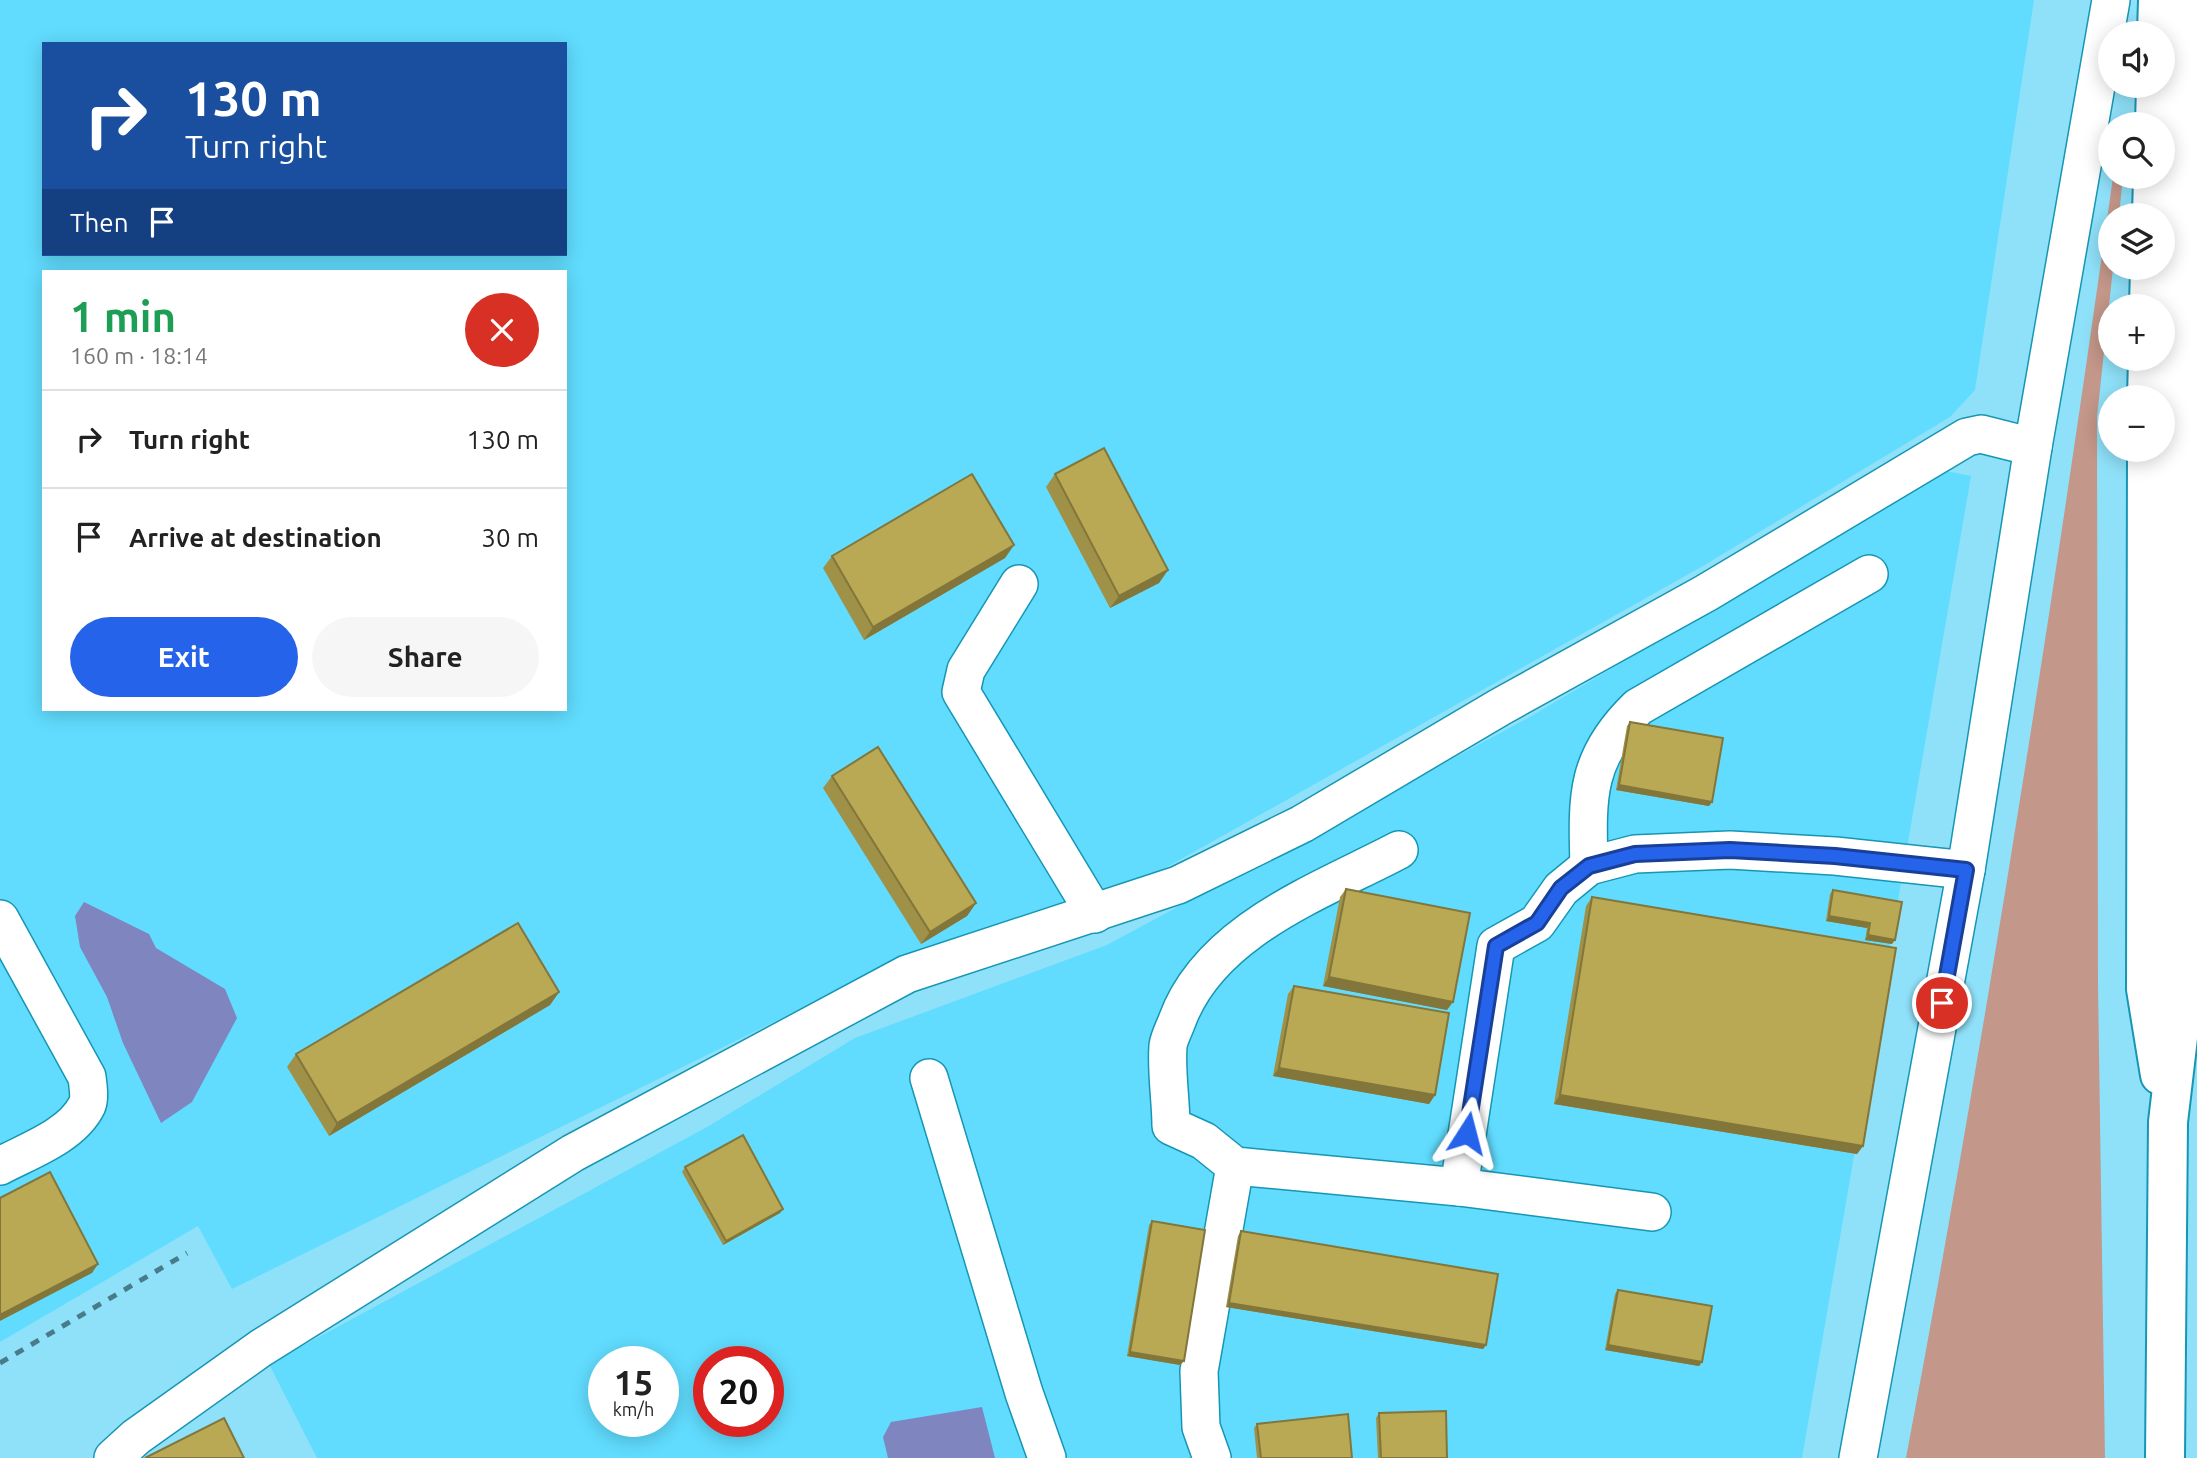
<!DOCTYPE html>
<meta charset="utf-8">
<style>
:root{--surface:#fff;--page:#f6f6f6;--text:#222;--muted:#767676;--line:#e0e0e0;--accent:#2563eb}
body{margin:0;font-family:Ubuntu,sans-serif;background:var(--page);color:var(--text);height:100vh;display:flex;flex-direction:column;font-size:26px;white-space:nowrap}
*{box-sizing:border-box;margin:0}
p{font-size:23px;color:var(--muted)}
.icon{flex:none;width:38px;height:38px;fill:none;stroke:currentColor;stroke-width:2;stroke-linecap:round;stroke-linejoin:round}
.map{position:relative;flex:1;overflow:hidden}
.drawer{position:absolute;left:42px;top:270px;width:525px;height:441px;display:flex;flex-direction:column;background:var(--surface);border-radius:0px;box-shadow:0 4px 18px #0003}
.drawer>*{flex:none}
.guide{position:absolute;left:42px;top:42px;width:525px;height:214px;border-radius:0px;box-shadow:0 4px 18px #0003;background:#1a4fa0;color:#fff;overflow:hidden}
.tools{position:absolute;left:2098px;top:21px;display:grid;gap:14px}
.tools a{display:grid;place-items:center;width:77px;height:77px;border-radius:50%;background:var(--surface);box-shadow:0 4px 18px #0003;font-size:35px}
.speed{position:absolute;left:588px;top:1346px;display:flex;gap:14px;font-size:35px;font-weight:700;text-align:center}
.speed>*{display:grid;place-content:center;width:91px;height:91px;border-radius:50%;background:var(--surface);box-shadow:0 4px 18px #0003;line-height:1}
.speed small{font-size:18px;font-weight:400}
.speed .limit{border:10px solid #d22;background:#fff;color:#111}
.pin{position:absolute;display:grid;place-items:center;width:60px;height:60px;color:#fff;margin:-30px;border:4px solid #fff;border-radius:50%;box-shadow:0 2px 7px #0007}
.me{position:absolute;width:77px;margin:-38px;rotate:9deg;stroke-linejoin:round;filter:drop-shadow(0 0 5px #0008)}
.turn{display:flex;align-items:center;gap:24px;height:147px;padding:0 28px;font-size:32px}
.turn .icon{width:91px;height:91px;stroke-width:2.5}
.turn b{display:block;font-size:49px;line-height:60px}
.then{display:flex;align-items:center;height:66px;padding:0 28px;background:#0003;gap:14px;font-size:26px}
.round{display:grid;place-items:center;flex:none;width:74px;height:74px;border-radius:37px;background:var(--page)}
.head{display:flex;align-items:center;justify-content:space-between;height:119px;padding:0 28px}
h1{font-size:42px;font-weight:600;line-height:52px;color:#1e9e55}
.button{display:flex;gap:14px;margin-top:auto;padding:14px 28px}
.button a{flex:1;height:80px;border-radius:42px;background:var(--accent);color:#fff;font-size:28px;font-weight:600;line-height:80px;text-align:center}
.button a+a{background:var(--page);color:var(--text)}
ul{padding:0;list-style:none}
li{display:flex;align-items:center;gap:21px;height:98px;padding:0 28px;border-top:2px solid var(--line)}
li div{flex:1}
li b{display:block;font-size:26px}
li em{font-style:normal}
.map>svg:first-child{display:block}
.built{fill:#61dcfe;fill-rule:evenodd}
.green{fill:#c39789}
.water{fill:#7f85be}
.lines{fill:none;stroke-linecap:round;stroke-linejoin:round}
.minor-casing{stroke:#1796b3;stroke-width:40}
.major-casing{stroke:#1796b3;stroke-width:42}
.minor{stroke:#fff;stroke-width:37}
.major{stroke:#fff;stroke-width:38}
.rail{stroke:#497c8b;stroke-width:5;stroke-dasharray:9 9;stroke-linecap:butt}
.wall{fill:#9f9148}
.shaded-wall{fill:#82763b}
.building{fill:#b9a954;stroke:#82763b;stroke-width:2}
.route-casing{stroke:#184099;stroke-width:18}
.route{stroke:#2563eb;stroke-width:12}
</style>
<div class="map">
<svg width="2197" height="1458" viewBox="0 0 2197 1458">
<rect width="100%" height="100%" fill="#8fe1f9"/>
<!-- built -->
<g class="built">
<path d="M0 0H2034L1975 390 1950 417 1703 566 1144 880 1044 908 916 952 232 1289 198 1226 0 1342ZM44 44H565V254H44ZM44 271H565V709H44Z"/>
<path d="M1946 471 1971 476 1802 1458H317L269 1364 707 1127 855 1038 1107 945 1528 718ZM604 1362H663V1421H604ZM709 1362H768V1421H709Z"/>
</g>
<!-- green -->
<path class="green" d="M2113 177H2123L2119 215H2110V268H2113L2097 417 2098 984 2105 1458H1906C1986 1033 2053 605 2113 177Z"/>
<!-- water -->
<g class="water">
<polygon points="84,902 149,934 156,948 225,989 237,1018 192,1102 161,1123 123,1043 107,997 80,947 75,916"/>
<polygon points="982,1407 995,1458 888,1458 883,1437 891,1422"/>
</g>
<g class="lines">
<defs>
<g id="minor">
<polyline points="1019,584 966,670 961,692 1095,914"/>
<path d="M1399 850C1321 891 1210 930 1177 1021 1174 1029 1169 1038 1168 1046 1166 1072 1171 1101 1171 1126L1204 1141 1235 1166 1459 1187 1652 1212"/>
<path d="M1589 866C1587 797 1585 758 1638 707L1869 574"/>
<path d="M0 919 87 1077C88 1086 90 1098 87 1105 72 1136 28 1151 0 1166"/>
<polyline points="929,1078 1024,1393 1047,1458"/>
<polyline points="1459,1187 1496,946 1537,923 1561,889 1589,866 1635,854 1730,850 1835,856 1966,870"/>
<polyline points="113,1458 136,1437 261,1348 573,1153 907,974 1178,885 1302,824 1500,707 1706,593 1967,437 1981,434 2033,447"/>
<polyline points="1212,1458 1201,1427 1199,1371 1235,1166"/>
<polyline points="1858,1458 1966,870 2033,447 2111,0"/>
</g>
<g id="major">
<polyline points="2157,33 2158,0"/>
<polyline points="2155,124 2156,86"/>
<polyline points="2152,215 2153,177"/>
<polyline points="2149,306 2150,268"/>
<polyline points="2147,397 2148,359"/>
<polyline points="2147,450 2146,989 2160,1075"/>
<polyline points="2165,1458 2168,1122 2183,995 2183,397 2189,0"/>
</g>
</defs>
<!-- minor casing -->
<use href="#minor" class="minor-casing"/>
<!-- major casing -->
<use href="#major" class="major-casing"/>
<!-- minor -->
<use href="#minor" class="minor"/>
<!-- major -->
<use href="#major" class="major"/>
<!-- rail -->
<polyline class="rail" points="0,1363 187,1253"/>
</g>
<!-- wall -->
<g class="wall">
<polygon points="1055,474 1168,570 1159,583 1110,608 1046,487"/>
<polygon points="1014,545 1005,558 864,640 823,568 832,556"/>
<polygon points="1630,722 1712,802 1709,806 1616,790 1627,726"/>
<polygon points="832,776 976,903 967,916 921,944 823,788"/>
<polygon points="1346,889 1447,1010 1323,986 1340,897"/>
<polygon points="1833,890 1892,944 1865,940 1867,928 1826,921 1830,894"/>
<polygon points="1592,897 1863,1146 1857,1154 1554,1104 1586,906"/>
<polygon points="1294,986 1435,1095 1429,1104 1273,1076 1288,994"/>
<polygon points="559,992 550,1005 329,1136 287,1067 296,1054"/>
<polygon points="685,1167 783,1209 780,1213 723,1245 682,1172"/>
<polygon points="1152,1221 1184,1361 1180,1365 1127,1356 1149,1225"/>
<polygon points="1241,1231 1486,1345 1483,1349 1226,1307 1238,1236"/>
<polygon points="1618,1290 1702,1362 1699,1366 1605,1350 1615,1294"/>
<polygon points="1379,1413 1447,1458 1378,1458 1376,1418"/>
<polygon points="1257,1424 1352,1458 1257,1458 1254,1428"/>
</g>
<!-- shaded-wall -->
<g class="shaded-wall">
<polygon points="1014,545 1005,558 864,640 873,627"/>
<polygon points="1168,570 1159,583 1110,608 1119,596"/>
<polygon points="1619,785 1712,802 1709,806 1616,790"/>
<polygon points="976,903 967,916 921,944 930,932"/>
<polygon points="1829,916 1870,923 1867,928 1826,921"/>
<polygon points="1868,935 1895,940 1892,944 1865,940"/>
<polygon points="1329,977 1453,1002 1447,1010 1323,986"/>
<polygon points="559,992 550,1005 329,1136 337,1123"/>
<polygon points="1279,1068 1435,1095 1429,1104 1273,1076"/>
<polygon points="1560,1095 1863,1146 1857,1154 1554,1104"/>
<polygon points="783,1209 780,1213 723,1245 726,1241"/>
<polygon points="98,1264 92,1273 0,1321 0,1315"/>
<polygon points="1229,1303 1486,1345 1483,1349 1226,1307"/>
<polygon points="1608,1345 1702,1362 1699,1366 1605,1350"/>
<polygon points="1130,1352 1184,1361 1180,1365 1127,1356"/>
</g>
<!-- building -->
<g class="building">
<polygon points="1104,448 1168,570 1119,596 1055,474"/>
<polygon points="972,474 1014,545 873,627 832,556"/>
<polygon points="1630,722 1723,738 1712,802 1619,785"/>
<polygon points="878,747 976,903 930,932 832,776"/>
<polygon points="1346,889 1470,913 1453,1002 1329,977"/>
<polygon points="1833,890 1902,902 1895,940 1868,935 1870,923 1829,916"/>
<polygon points="1592,897 1896,948 1863,1146 1560,1095"/>
<polygon points="518,923 559,992 337,1123 296,1054"/>
<polygon points="1294,986 1449,1013 1435,1095 1279,1068"/>
<polygon points="743,1135 783,1209 726,1241 685,1167"/>
<polygon points="50,1172 98,1264 0,1315 0,1198"/>
<polygon points="1152,1221 1205,1230 1184,1361 1130,1352"/>
<polygon points="1241,1231 1498,1274 1486,1345 1229,1303"/>
<polygon points="1618,1290 1712,1306 1702,1362 1608,1345"/>
<polygon points="1446,1411 1447,1458 1381,1458 1379,1413"/>
<polygon points="1348,1414 1352,1458 1261,1458 1257,1424"/>
<polygon points="224,1418 244,1458 145,1458"/>
</g>
<g class="lines">
<defs>
<polyline id="route" points="1467,1133 1496,946 1537,923 1561,888 1589,866 1635,854 1730,850 1835,856 1966,870 1942,1003"/>
</defs>
<!-- route casing -->
<use href="#route" class="route-casing"/>
<!-- route -->
<use href="#route" class="route"/>
</g>
</svg>
<div class="tools">
<a><svg class="icon" aria-label="sound" viewBox="0 0 24 24"><path d="M4 9h4l5-4v14l-5-4H4zM17 9q2 3 0 6"/></svg></a>
<a><svg class="icon" aria-label="search" viewBox="0 0 24 24"><circle cx="10" cy="10" r="6"/><path d="M15 15l6 6"/></svg></a>
<a><svg class="icon" aria-label="layers" viewBox="0 0 24 24"><path d="M12 4l9 5-9 5-9-5zM3 14l9 5 9-5"/></svg></a>
<a>+</a>
<a>−</a>
</div>
<div class="speed"><div>15<small>km/h</small></div><div class="limit">20</div></div>
<div class="pin" style="left:1942px;top:1003px;background:#d93025"><svg class="icon" aria-label="arrive" viewBox="0 0 24 24"><path d="M6 21V4h12l-3 4 3 4H6"/></svg></div>
<svg class="me" style="left:1467px;top:1133px" viewBox="-20 -20 40 40"><path d="M0-17L14 15 0 8-14 15z" fill="#2563eb" stroke="#fff" stroke-width="4"/></svg>
<div class="guide">
<div class="turn"><svg class="icon" aria-label="right" viewBox="0 0 24 24"><path d="M7 20v-9h11M14 6l5 5-5 5"/></svg><div><b>130 m</b>Turn right</div></div>
<div class="then">Then<svg class="icon" aria-label="arrive" viewBox="0 0 24 24"><path d="M6 21V4h12l-3 4 3 4H6"/></svg></div>
</div>
<section class="drawer">
<div class="head"><div><h1>1 min</h1><p>160 m · 18:14</p></div><a class="round" style="background:#d93025;color:#fff"><svg class="icon" aria-label="close" viewBox="0 0 24 24"><path d="M6 6l12 12M18 6L6 18"/></svg></a></div>
<ul>
<li><svg class="icon" aria-label="right" viewBox="0 0 24 24"><path d="M7 20v-9h11M14 6l5 5-5 5"/></svg><div><b>Turn right</b></div><em>130 m</em></li>
<li><svg class="icon" aria-label="arrive" viewBox="0 0 24 24"><path d="M6 21V4h12l-3 4 3 4H6"/></svg><div><b>Arrive at destination</b></div><em>30 m</em></li>
</ul>
<div class="button"><a>Exit</a><a>Share</a></div>
</section>
</div>
